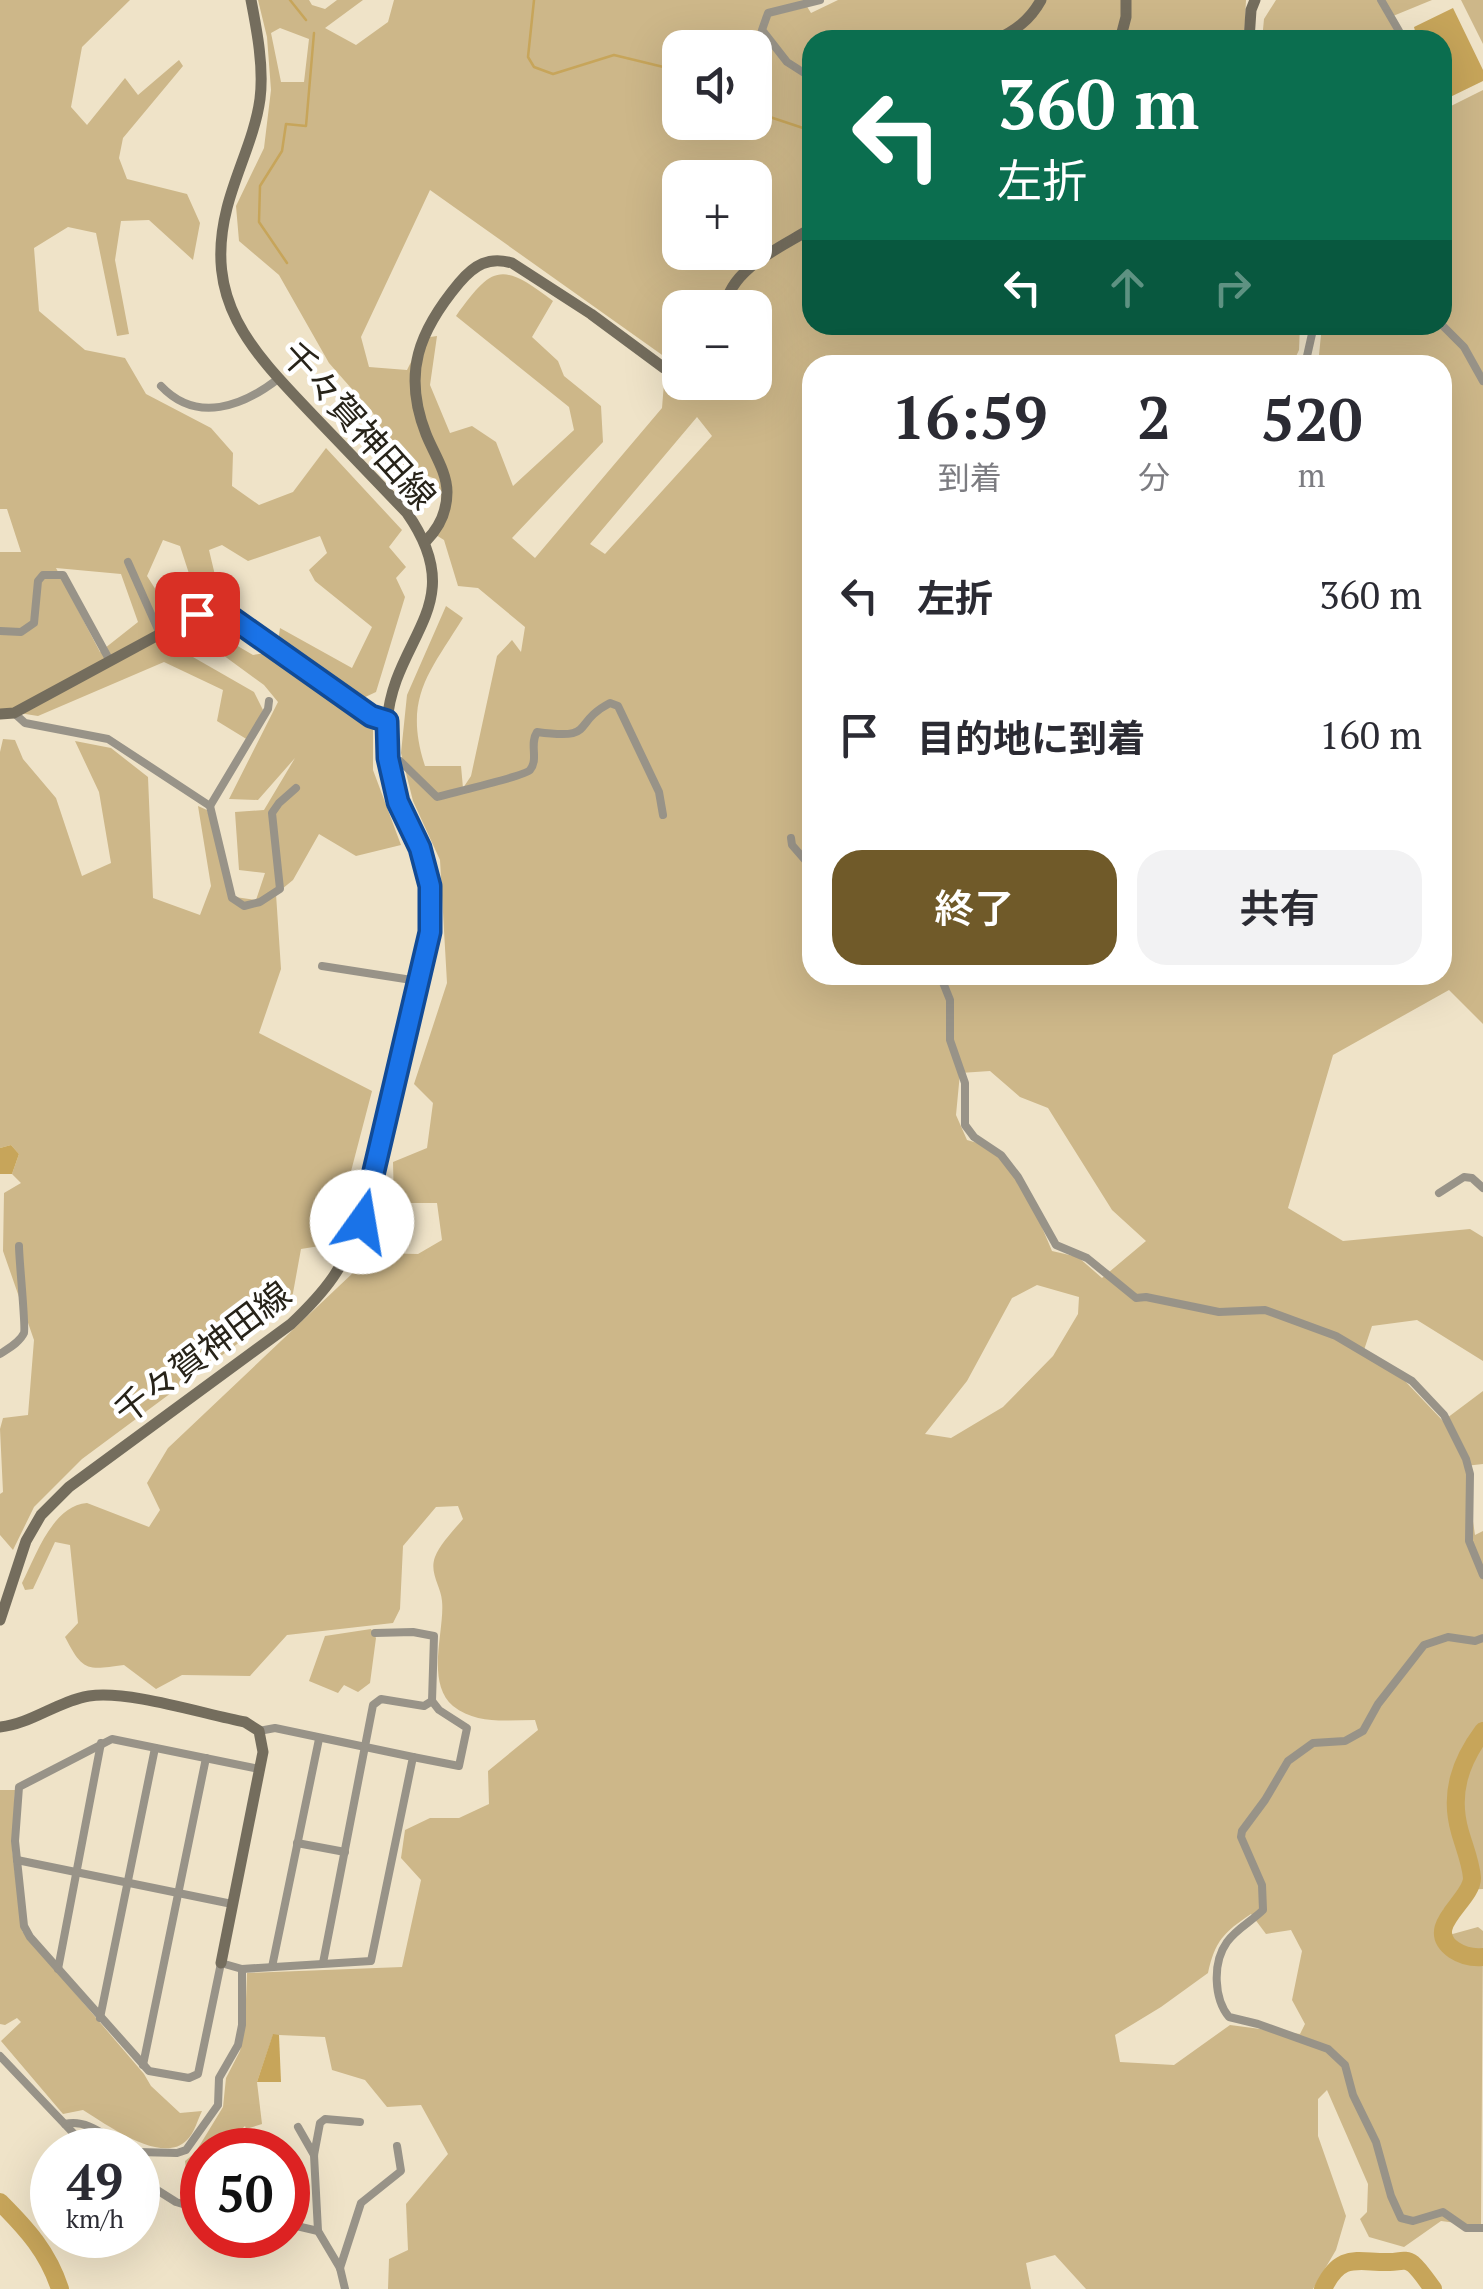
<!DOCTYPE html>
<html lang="ja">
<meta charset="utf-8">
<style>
:root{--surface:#fff;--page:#f2f2f3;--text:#2b2b33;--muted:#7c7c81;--accent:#705a29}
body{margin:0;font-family:"PT Serif","Noto Sans JP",serif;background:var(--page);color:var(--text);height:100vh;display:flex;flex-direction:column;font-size:38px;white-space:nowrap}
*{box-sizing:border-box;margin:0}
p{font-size:32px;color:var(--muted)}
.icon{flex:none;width:55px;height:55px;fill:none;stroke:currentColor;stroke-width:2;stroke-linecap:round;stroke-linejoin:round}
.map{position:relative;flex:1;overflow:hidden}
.drawer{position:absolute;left:802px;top:355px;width:650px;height:630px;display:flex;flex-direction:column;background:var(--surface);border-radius:30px;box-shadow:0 10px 40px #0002}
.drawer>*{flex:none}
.hud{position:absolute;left:802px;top:30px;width:650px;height:305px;border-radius:30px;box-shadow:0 10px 40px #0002;background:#0b6e4f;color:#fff;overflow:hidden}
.fabs{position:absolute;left:662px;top:30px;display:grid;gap:20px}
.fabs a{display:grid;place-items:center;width:110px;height:110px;border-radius:20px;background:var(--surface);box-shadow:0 10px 40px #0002;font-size:50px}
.speed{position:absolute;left:30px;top:2128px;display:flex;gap:20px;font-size:50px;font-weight:700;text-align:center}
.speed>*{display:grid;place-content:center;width:130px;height:130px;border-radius:50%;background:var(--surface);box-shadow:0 10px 40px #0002;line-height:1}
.speed small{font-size:25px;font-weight:400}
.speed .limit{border:15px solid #d22;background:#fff;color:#111}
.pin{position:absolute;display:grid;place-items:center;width:85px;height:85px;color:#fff;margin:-42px;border-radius:20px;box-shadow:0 5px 15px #0006}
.me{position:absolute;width:110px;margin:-55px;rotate:13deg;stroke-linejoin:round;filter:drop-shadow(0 0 8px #0008)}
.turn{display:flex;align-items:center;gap:35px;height:210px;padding:0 30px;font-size:45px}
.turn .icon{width:130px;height:130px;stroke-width:2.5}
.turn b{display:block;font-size:70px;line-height:85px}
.lanes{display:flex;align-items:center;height:95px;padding:0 30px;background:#0003;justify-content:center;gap:50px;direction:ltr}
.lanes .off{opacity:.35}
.eta{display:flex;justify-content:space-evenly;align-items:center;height:170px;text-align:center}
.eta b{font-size:60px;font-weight:600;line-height:70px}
.button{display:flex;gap:20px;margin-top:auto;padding:20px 30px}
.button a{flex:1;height:115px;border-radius:30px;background:var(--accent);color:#fff;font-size:40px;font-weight:600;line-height:115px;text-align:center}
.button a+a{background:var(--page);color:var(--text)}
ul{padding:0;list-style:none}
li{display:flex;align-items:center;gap:30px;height:140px;padding:0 30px}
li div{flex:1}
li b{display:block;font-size:38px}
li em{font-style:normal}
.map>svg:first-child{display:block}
.green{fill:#cdb789;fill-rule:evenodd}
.water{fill:#c7a55a}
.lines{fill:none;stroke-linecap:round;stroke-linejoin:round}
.stream{stroke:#c7a55a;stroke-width:2.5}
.river{stroke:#c7a55a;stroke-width:18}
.street{stroke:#989388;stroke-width:8}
.secondary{stroke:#746d5d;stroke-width:11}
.route-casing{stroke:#114b97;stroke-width:25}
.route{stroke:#1a73e8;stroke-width:18}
.labels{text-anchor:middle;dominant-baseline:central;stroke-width:9;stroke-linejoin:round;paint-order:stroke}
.street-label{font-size:35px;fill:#272319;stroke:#fff}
</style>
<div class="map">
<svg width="1483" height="2289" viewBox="0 0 1483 2289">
<rect width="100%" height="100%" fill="#efe3c8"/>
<!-- green -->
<g class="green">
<path d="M0 0H130L82 47 71 107 87 125 125 78 138 95 179 60 183 66 123 138 119 158 127 179 187 194 200 223 193 260 149 220 121 221 115 260 129 334 117 336 96 233 68 227 34 248 39 311 85 350 125 358 146 394 211 428 233 453 232 486 259 505 293 492 326 448 402 530 389 547 406 567 396 578 405 597 376 692 361 699 278 642 280 628 352 668 372 627 315 581 309 570 327 553 320 536 248 561 222 545 209 550 219 592 200 624 253 655 272 652 373 729V770L401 845 356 856 319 834 293 880 276 894 281 969 259 1033 372 1091 332 1244 301 1249 291 1304 82 1459 34 1507 13 1550 0 1535V1494L3 1492 0 1429 3 1418 28 1415 34 1340 3 1251 4 1193 21 1183 12 1174 19 1154 11 1145 0 1148V752L3 739 15 740 23 759 56 798 82 876 111 863 99 792 75 741 111 748 148 777 153 898 200 915 211 886 198 806 207 810 235 897 256 900 265 873 239 870 235 812 264 810 295 758 258 800 229 799 278 702 264 685 197 636 172 645 254 692 263 710 248 740 217 721 223 690 164 662 38 716 0 710V552H21L7 509H0ZM163 540 180 546 195 592 168 609 147 576ZM56 568 121 574 138 622 100 652Z"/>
<path d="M258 0H309L312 5 325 9 337 0H363L325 28 356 45 388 22 394 0H803L811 13 838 0H1246L1244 40H812V325H1300L1299 350 1292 365H812V975H1442V365H1314L1319 355 1322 325H1442L1443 110 1483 90V1024L1449 990 1333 1055 1288 1208 1343 1241 1470 1229 1483 1237V1361L1417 1320 1372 1326 1363 1353 1405 1381 1443 1421 1483 1391V1464L1465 1466 1475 1535 1483 1531V1889L1462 1890 1443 1910 1449 1935 1478 1927 1483 1931 1481 2226 1441 2221 1404 2247 1369 2237 1360 2219 1367 2212 1368 2184 1327 2090 1318 2099V2136L1346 2216 1336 2250 1313 2289H1086L1055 2255 1026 2263 1031 2289H388L389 2259 408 2250 406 2204 448 2154 421 2105 387 2107 365 2080 332 2070 325 2037 279 2035H273L257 2082 262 2124 246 2129 245 2126 220 2150H202V2174L186 2171 185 2161 195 2153 223 2107 226 2078 240 2051 245 2026 247 1973 402 1967 421 1880 401 1858 405 1830 430 1818H459L489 1804 488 1771 538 1730 535 1720C507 1720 477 1725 453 1706 425 1682 445 1630 442 1601 441 1586 429 1573 435 1557 440 1544 454 1530 463 1519L458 1506 436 1507 403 1546 400 1609 393 1623 287 1635 250 1676 182 1675 156 1689 124 1665C87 1670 83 1672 65 1637L78 1623 70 1545 55 1542 33 1589 25 1590 22 1583C36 1556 52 1506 87 1503L149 1527 160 1510 147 1483 168 1448 374 1253 418 1254 442 1240 437 1203H394L393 1162 427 1148 433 1103 414 1084 447 983 440 860 413 801 401 753 407 695 446 606 463 618C429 673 403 698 425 766H461L463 788 471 776 497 656 512 640 521 652 525 627 478 588 458 586 444 540 436 535 445 503 433 478 401 465 373 413 329 363 279 275 239 241 236 206 264 148 271 90 267 37ZM280 28 309 39 304 82H281L271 33ZM680 48H755V122H680ZM680 178H755V252H680ZM430 190 672 362 680 361V308H755V382H680V380L664 383 662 408 535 558 512 538 603 442 601 406 564 376 558 361 532 337 553 301C501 261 492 266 456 316L569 407 574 430 513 486 496 442 472 426 450 433 430 385 437 336 423 338 407 370 369 367 361 337ZM697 417 712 436 605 554 590 544ZM990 1071 1020 1097 1048 1108 1112 1210 1146 1241 1102 1278 1078 1257 1052 1251 1027 1192 995 1148 967 1140 956 1115 960 1073ZM1037 1285 1079 1297 1078 1314 1053 1356 1003 1407 951 1438 925 1434 967 1381 1012 1298ZM1251 1914 1266 1934 1291 1930 1302 1951 1292 2000 1305 2024 1300 2034 1230 2025 1174 2065 1120 2062 1115 2035 1161 2007 1208 1973C1215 1941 1224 1932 1251 1914Z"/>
<polygon points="1276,0 1432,0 1393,16 1404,40 1348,40 1346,34 1314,40 1262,40 1264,19"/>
<polygon points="1461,0 1483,0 1483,44"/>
<polygon points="371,1629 376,1638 370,1683 358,1692 344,1685 338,1693 309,1681 325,1636"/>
<path d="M0 1790H15L12 1848 22 1931 144 2074 151 2086 180 2113 202 2111C198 2119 194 2134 187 2140 162 2166 106 2124 83 2110L63 2114 1 2041 21 2022 17 2018 5 2025 0 2024Z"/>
</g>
<!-- water -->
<g class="water">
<polygon points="1453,8 1483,70 1483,81 1444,100 1442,40 1415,40 1411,33 1415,31 1414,27"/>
<polygon points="11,1145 19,1154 12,1174 0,1174 0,1148"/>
<polygon points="273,2034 279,2035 281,2082 257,2082"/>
</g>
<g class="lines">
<!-- stream -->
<g class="stream">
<polyline points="290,0 306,20"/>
<polyline points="534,0 528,57 534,67 553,74 614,55 680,71"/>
<polyline points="755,112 812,131"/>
<polyline points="287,263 259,222 260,186 282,151 286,124 306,126 314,33"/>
</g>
<!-- river -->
<g class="river">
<path d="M1483 1731C1460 1762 1449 1794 1460 1832 1464 1846 1471 1863 1472 1878 1472 1901 1421 1927 1454 1950 1463 1956 1472 1958 1483 1957"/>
<path d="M0 2202C27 2229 48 2252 60 2289"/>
<path d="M1323 2289C1341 2251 1358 2263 1390 2262 1399 2262 1405 2258 1413 2264 1420 2270 1427 2281 1433 2289"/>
</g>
<!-- street -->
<g class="street">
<polyline points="1381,0 1399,31"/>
<polyline points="812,78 787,62 762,30 768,13 820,0"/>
<polyline points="1442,325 1464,347 1483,381"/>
<polyline points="1305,365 1314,325"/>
<path d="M161 386C197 424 243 406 278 379"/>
<polyline points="128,562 160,634"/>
<polyline points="0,631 21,632 34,623 38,581 43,575 63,575 110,661"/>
<polyline points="14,713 25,723 108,739 210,806 268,709 269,701"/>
<path d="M388 759 400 761 437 797C451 793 525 776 530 770 539 759 529 744 537 732 598 740 570 724 610 703L618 706 659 792 663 815"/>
<polyline points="210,806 232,898 244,906 260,902 280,889 272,813 279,803 296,788"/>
<polyline points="791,838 792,845 812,868"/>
<polyline points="322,966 418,981"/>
<polyline points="940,975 950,1000 950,1040 965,1083 965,1125 974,1137 1001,1155 1018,1177 1056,1245 1087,1258 1136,1298 1146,1297 1219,1312 1265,1310 1336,1336 1412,1381 1444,1415 1466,1459 1470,1474 1469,1541 1483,1575"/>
<polyline points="1439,1193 1464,1177 1472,1178 1483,1188"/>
<path d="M0 1354C9 1348 20 1342 24 1333 26 1327 19 1260 19 1246"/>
<path d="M1483 1638 1475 1641 1448 1637 1424 1645 1378 1704 1363 1731 1345 1741 1313 1743 1288 1761 1265 1800 1242 1831 1241 1837 1262 1885 1263 1910C1252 1921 1236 1929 1227 1942 1212 1963 1214 1999 1229 2017L1258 2024 1328 2049 1345 2065 1353 2095 1376 2142 1391 2196 1401 2218 1413 2221 1443 2212 1466 2228H1483"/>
<polyline points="259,1731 275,1728 413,1757 371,1961 242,1969 221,1963 198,2074 189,2078 149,2071 30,1937 24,1926 15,1841 19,1787 112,1739 259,1769"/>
<polyline points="413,1757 459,1766 467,1728 439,1710 432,1701"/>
<polyline points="297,1843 345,1852"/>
<polyline points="17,1860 232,1904"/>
<polyline points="323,1963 373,1705 381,1699 424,1706 432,1701 434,1636 413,1632 375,1633"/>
<polyline points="272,1967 319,1739"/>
<polyline points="58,1969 101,1743"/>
<polyline points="100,2018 155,1748"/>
<polyline points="0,2056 77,2137 94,2150"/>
<polyline points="143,2065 206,1758"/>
<path d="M65 2124C90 2118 110 2141 131 2150"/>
<polyline points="298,2127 314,2155"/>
<polyline points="138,2152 177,2153 186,2150 218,2105 219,2078 238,2045 242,2025 242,1969"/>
<polyline points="138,2178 176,2202 202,2210"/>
<polyline points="288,2224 318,2231 340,2268 345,2289"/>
<polyline points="318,2231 314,2155 320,2123 325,2119 360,2122"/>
<polyline points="340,2268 361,2203 401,2171 397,2146"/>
</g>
<!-- secondary -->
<g class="secondary">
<polyline points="903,40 932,40"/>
<path d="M995 40C1015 31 1030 20 1041 0"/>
<polyline points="1120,40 1126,17 1126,0"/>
<polyline points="1249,40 1251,10 1255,0"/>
<path d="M725 308C730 268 782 247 812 228"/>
<path d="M426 541C439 528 447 511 447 492 447 472 433 452 426 434 402 373 419 331 459 283 474 265 489 256 512 263L591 314 664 368 680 372"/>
<polyline points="0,714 14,713 197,614 214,608 371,716 387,721"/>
<path d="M0 1620 26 1541 41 1515 69 1487 291 1324C328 1289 342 1269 362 1221L430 932C430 917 432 900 430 885 426 857 410 832 399 806 389 782 385 749 387 723 393 636 472 606 407 513 375 480 344 447 312 414 252 351 203 302 227 208 236 172 255 136 260 99 264 67 257 31 251 0"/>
<path d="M0 1727C31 1724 58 1701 89 1696 129 1690 203 1714 245 1722L259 1731 263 1752 221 1963"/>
</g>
</g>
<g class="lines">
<defs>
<polyline id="route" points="197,614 214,608 222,611 371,716 387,721 388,758 398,802 420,848 430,886 430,932 362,1222"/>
</defs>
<!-- route casing -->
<use href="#route" class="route-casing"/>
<!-- route -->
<use href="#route" class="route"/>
</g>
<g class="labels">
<!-- street labels -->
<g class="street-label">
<text transform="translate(359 425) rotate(48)">千々賀神田線</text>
<text transform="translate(202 1352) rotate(-37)">千々賀神田線</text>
</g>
</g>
</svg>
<div class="fabs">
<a><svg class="icon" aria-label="sound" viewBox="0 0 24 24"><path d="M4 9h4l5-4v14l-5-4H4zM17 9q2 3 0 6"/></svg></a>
<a>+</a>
<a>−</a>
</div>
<div class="speed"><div>49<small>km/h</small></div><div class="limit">50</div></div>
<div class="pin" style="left:197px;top:614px;background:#d93025"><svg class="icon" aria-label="arrive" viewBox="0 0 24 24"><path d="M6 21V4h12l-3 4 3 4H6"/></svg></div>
<svg class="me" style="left:362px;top:1222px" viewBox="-20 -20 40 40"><circle r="19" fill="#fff"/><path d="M0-13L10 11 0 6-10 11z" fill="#1a73e8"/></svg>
<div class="hud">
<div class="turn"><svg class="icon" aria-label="left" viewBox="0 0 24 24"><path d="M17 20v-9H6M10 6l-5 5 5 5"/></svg><div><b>360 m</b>左折</div></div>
<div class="lanes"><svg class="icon" aria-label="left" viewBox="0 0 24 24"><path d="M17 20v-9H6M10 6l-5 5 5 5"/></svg><svg class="icon off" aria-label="ahead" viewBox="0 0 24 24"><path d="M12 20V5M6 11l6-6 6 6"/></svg><svg class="icon off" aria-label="right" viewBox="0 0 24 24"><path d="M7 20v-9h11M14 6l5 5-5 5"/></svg></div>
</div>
<section class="drawer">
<div class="eta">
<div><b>16:59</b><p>到着</p></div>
<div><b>2</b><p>分</p></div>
<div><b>520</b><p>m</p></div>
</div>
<ul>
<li><svg class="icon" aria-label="left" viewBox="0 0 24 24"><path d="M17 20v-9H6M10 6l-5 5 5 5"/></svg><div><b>左折</b></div><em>360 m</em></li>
<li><svg class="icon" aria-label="arrive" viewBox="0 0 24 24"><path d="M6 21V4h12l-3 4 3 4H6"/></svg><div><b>目的地に到着</b></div><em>160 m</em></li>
</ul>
<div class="button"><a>終了</a><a>共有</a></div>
</section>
</div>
